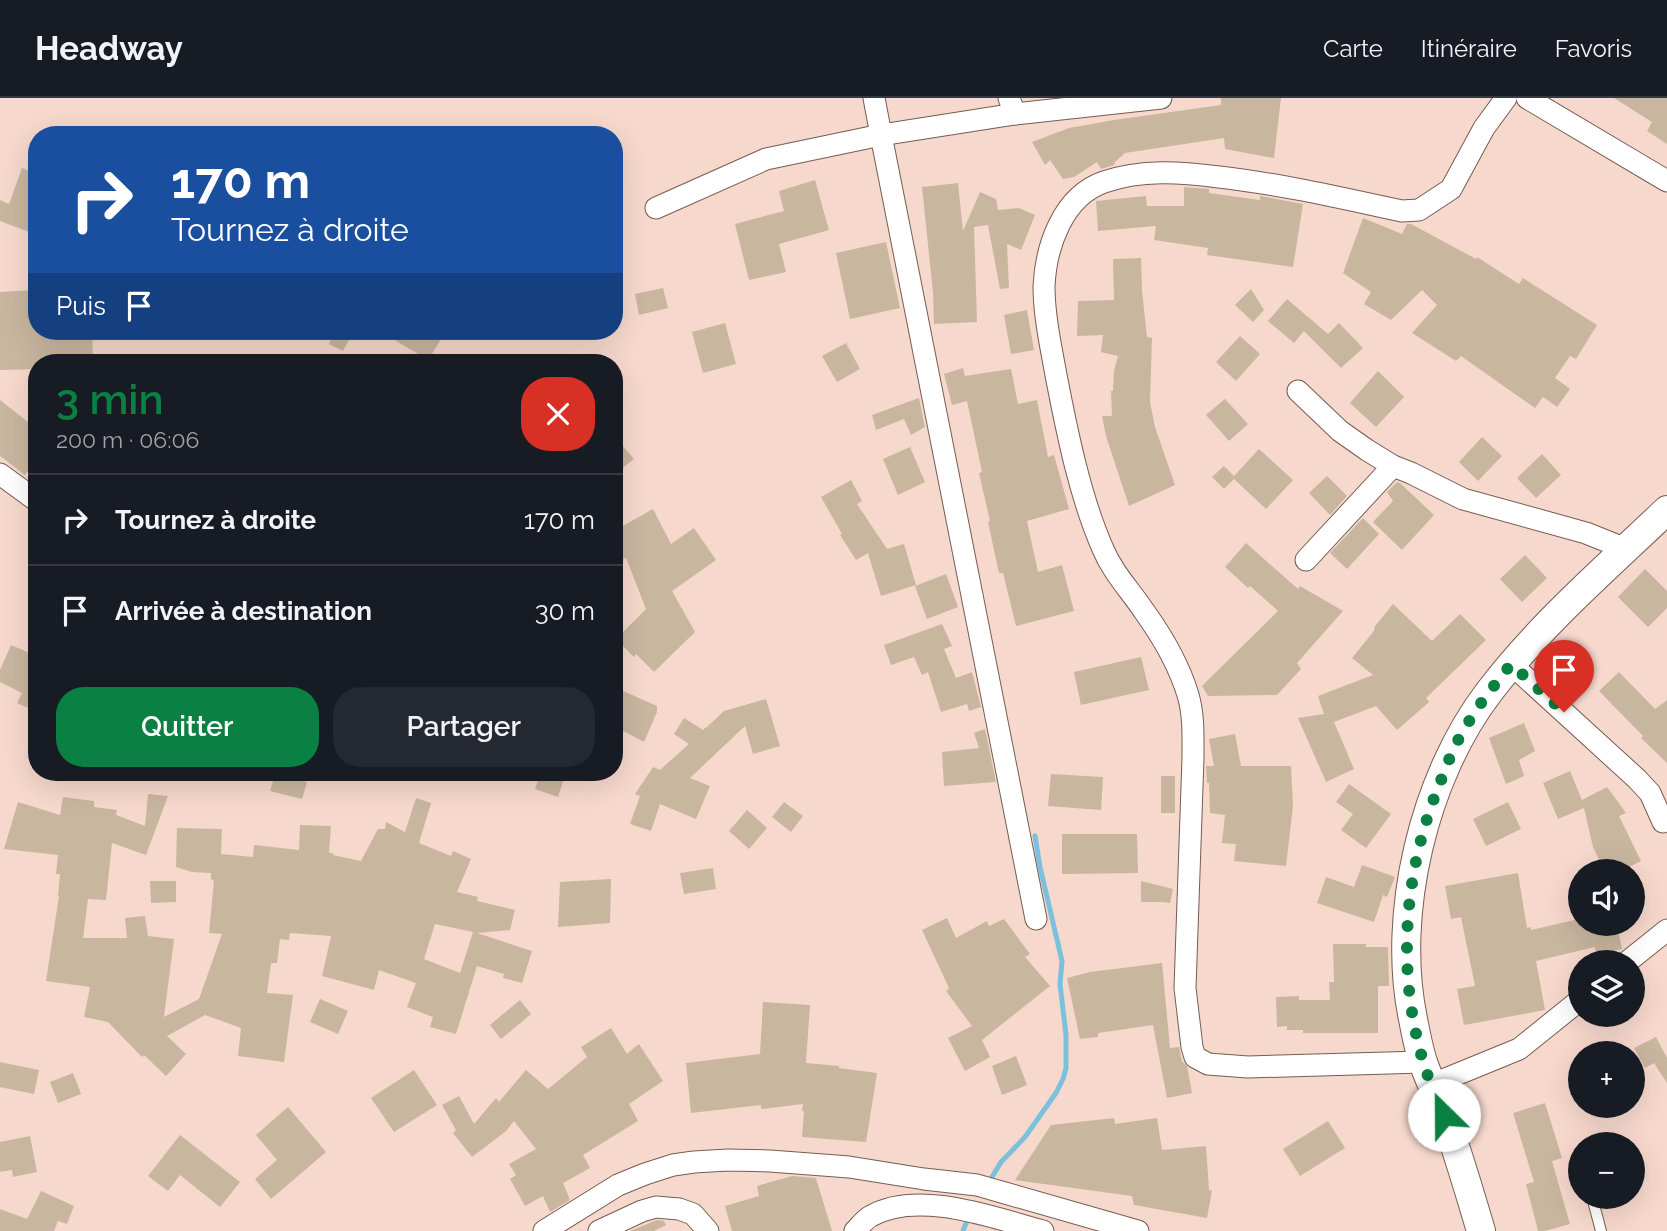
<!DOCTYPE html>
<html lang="fr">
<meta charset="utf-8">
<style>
:root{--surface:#171b24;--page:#242831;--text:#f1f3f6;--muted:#9ea1a6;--line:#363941;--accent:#0b8043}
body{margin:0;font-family:Raleway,sans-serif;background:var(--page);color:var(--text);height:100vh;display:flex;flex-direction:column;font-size:26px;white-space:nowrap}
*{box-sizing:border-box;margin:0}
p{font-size:23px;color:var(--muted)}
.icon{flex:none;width:38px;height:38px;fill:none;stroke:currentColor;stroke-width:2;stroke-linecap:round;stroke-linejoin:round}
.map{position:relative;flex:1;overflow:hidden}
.details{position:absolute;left:28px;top:256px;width:595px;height:427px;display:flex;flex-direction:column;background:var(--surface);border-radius:28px;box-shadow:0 7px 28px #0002}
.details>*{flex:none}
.banner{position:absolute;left:28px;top:28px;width:595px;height:214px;border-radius:28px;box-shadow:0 7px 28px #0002;background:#1a4fa0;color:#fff;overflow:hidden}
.tools{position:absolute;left:1568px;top:761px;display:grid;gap:14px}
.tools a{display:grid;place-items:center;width:77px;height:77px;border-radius:50%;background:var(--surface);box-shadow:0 7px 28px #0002;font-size:35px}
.pin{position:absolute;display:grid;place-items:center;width:60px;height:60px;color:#fff;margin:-72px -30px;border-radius:50% 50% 50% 0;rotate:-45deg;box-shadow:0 0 7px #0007}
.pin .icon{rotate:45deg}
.me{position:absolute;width:77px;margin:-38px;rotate:337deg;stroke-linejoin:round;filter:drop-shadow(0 0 5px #0008)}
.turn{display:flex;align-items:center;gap:24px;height:147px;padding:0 28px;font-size:32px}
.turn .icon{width:91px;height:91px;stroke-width:2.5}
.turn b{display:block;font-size:49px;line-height:60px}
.then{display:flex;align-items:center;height:66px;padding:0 28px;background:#0003;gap:14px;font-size:26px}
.round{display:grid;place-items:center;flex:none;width:74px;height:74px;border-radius:28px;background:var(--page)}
.headline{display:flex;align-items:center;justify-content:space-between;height:119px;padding:0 28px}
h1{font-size:42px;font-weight:600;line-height:52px;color:var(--accent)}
.button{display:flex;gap:14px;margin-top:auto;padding:14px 28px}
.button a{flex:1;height:80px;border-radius:28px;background:var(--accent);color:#fff;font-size:28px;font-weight:600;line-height:80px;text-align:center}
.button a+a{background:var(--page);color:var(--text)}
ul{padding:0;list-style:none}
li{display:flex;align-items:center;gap:21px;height:91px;padding:0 28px;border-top:2px solid var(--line)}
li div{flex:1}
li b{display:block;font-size:26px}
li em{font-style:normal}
header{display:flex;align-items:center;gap:42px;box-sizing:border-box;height:98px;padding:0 35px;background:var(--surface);border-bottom:2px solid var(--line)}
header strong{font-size:33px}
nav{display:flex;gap:38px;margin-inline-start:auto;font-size:24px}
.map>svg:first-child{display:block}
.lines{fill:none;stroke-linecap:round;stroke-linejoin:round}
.stream{stroke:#7cc1dc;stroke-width:5}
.building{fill:#c9b69f;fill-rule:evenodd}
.service-casing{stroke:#765c52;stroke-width:12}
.minor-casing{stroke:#765c52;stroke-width:23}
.tertiary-casing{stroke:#765c52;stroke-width:30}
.service{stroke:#fff;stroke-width:10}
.minor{stroke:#fff;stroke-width:21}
.tertiary{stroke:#fff;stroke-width:28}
.route{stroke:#0b8043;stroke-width:12;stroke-dasharray:0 21.6}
</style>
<header>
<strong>Headway</strong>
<nav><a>Carte</a><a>Itinéraire</a><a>Favoris</a></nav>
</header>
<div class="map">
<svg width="1667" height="1133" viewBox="0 0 1667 1133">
<rect width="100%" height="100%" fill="#f7d8cd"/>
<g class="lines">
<!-- stream -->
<g class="stream">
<polyline points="989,1084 1001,1064 1025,1039 1056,995 1063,981 1066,970 1066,937 1060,886 1062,863 1040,769 1035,738"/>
<polyline points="963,1133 968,1120"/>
</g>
</g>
<!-- building -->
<g class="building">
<polygon points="1221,0 1281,0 1274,60 1225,51 1224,40 1125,55 1115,64 1114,67 1101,71 1097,64 1074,79 1063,81 1050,62 1045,67 1032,44 1069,30 1114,22 1221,7"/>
<polygon points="1614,0 1667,0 1667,46 1647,33 1652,24"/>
<polygon points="22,70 37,76 37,113 29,134 0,123 0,102 9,106"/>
<polygon points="815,82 829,132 779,146 786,174 749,182 735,126 784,113 779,93"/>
<polygon points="958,85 963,133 980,94 996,101 998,112 1019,110 1035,117 1021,152 1007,146 1009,190 1000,191 988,127 974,129 977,224 934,226 933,194 922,89"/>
<polygon points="1184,89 1209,91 1209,95 1260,102 1260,98 1303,106 1293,169 1207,157 1208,150 1154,142 1156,128 1098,133 1096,103 1146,98 1147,108 1184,108"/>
<polygon points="1363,120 1402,136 1407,126 1411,126 1476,161 1477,159 1519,186 1523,180 1597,227 1576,261 1570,258 1555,280 1570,291 1557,309 1543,299 1535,310 1461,258 1456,263 1412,235 1437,207 1422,192 1391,222 1364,206 1371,194 1343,175"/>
<polygon points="886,144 900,210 850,221 836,155"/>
<polygon points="1141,160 1142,193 1147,239 1152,240 1150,304 1155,329 1175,387 1129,408 1106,338 1102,318 1112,318 1111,293 1113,293 1114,273 1118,258 1101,254 1103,237 1077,238 1078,203 1114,202 1113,161"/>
<polygon points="663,190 668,210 639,217 635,196"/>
<polygon points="1251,191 1264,212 1253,224 1235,207"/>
<polygon points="34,192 34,204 37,204 37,233 92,233 93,263 37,264 37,271 0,272 0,194"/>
<polygon points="1287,201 1328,236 1339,225 1363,250 1341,270 1304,233 1294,245 1268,223"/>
<polygon points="1027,212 1034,252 1011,256 1004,217"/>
<polygon points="725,225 736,266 703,275 692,234"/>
<polygon points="335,233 350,240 343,253 329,246"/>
<polygon points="380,233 446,233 428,262"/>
<polygon points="1240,238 1260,256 1236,283 1216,264"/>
<polygon points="846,245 860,271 837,284 822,258"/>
<polygon points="963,270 965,278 1011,271 1018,306 1037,302 1048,359 1054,357 1069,411 1027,423 1038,474 1062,467 1074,513 1016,528 1003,475 999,475 988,424 990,423 979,375 982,374 967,303 952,307 944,276"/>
<polygon points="1378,273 1404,299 1376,329 1350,305"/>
<polygon points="919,300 925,329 911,337 904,321 876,332 872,317"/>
<polygon points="1225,301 1248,326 1229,343 1206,317"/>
<polygon points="0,302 37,331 37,361 25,377 0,358"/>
<polygon points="614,338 634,361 614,377"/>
<polygon points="1482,339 1502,358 1478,383 1459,364"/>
<polygon points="910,349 925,384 898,397 883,361"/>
<polygon points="1259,351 1293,382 1266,411 1234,381 1224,391 1212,379 1224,368 1234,378"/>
<polygon points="1542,356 1561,377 1536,400 1517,380"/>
<polygon points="1327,378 1347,398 1330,417 1309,395"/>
<polygon points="851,382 862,403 857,406 887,451 904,446 916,487 881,498 868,455 856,462 840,437 842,436 821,399"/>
<polygon points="1397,384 1400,385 1434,417 1402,452 1373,424 1393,403 1387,394"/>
<polygon points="653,411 671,446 694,430 716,462 672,493 695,534 654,574 636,556 634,559 616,541 646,511 626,460 614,466 614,433"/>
<polygon points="1363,420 1379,436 1347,471 1330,455"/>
<polygon points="1246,445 1298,491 1300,488 1343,513 1297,565 1301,571 1277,597 1208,598 1202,588 1278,513 1250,488 1248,490 1225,469"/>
<polygon points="1525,457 1547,480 1522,504 1500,481"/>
<polygon points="1645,471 1667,493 1667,510 1648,529 1618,499"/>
<polygon points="946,476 958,509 927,521 915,488"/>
<polygon points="1393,506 1432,543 1460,516 1486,542 1426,600 1429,604 1397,632 1376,608 1334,624 1354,671 1326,684 1298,620 1324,616 1318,598 1373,577 1352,560 1374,533 1375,528"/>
<polygon points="942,526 952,548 944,551 956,580 972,574 981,609 969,613 967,606 941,614 928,574 922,577 914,559 891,567 884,547"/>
<polygon points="11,547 37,558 37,614 17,605 22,595 0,584 0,572"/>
<polygon points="1141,559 1149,592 1081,607 1074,574"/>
<polygon points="1619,574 1655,611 1667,602 1667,665 1641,640 1643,638 1599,593"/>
<polygon points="614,589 657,608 657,614 644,644 614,628"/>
<polygon points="766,601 780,648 753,656 745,628 690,680 710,688 696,721 660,706 651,733 630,726 640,698 635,696 653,669 660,672 689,646 674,636 684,620 703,632 706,629 708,630 707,629 724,613"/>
<polygon points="1524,625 1535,653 1519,662 1524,678 1506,686 1489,640"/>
<polygon points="985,631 996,684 944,688 942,654 979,650 974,635"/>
<polygon points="1235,636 1241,668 1291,668 1293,708 1286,768 1234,763 1236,746 1222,745 1225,717 1210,715 1209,685 1207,685 1206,668 1214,668 1209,641"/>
<polygon points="1570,673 1582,702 1607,689 1626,715 1619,718 1641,763 1619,774 1605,774 1593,749 1584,710 1558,721 1543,685"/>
<polygon points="541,674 566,674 558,699 535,691"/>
<polygon points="275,676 307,684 302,701 270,693"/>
<polygon points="1051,676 1103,679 1101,712 1048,708"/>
<rect x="1161" y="678" width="14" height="37"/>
<polygon points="1349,686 1391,716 1366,750 1341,732 1353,716 1336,704"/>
<path d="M148 696 168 698 146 757 112 745 106 802 88 801 83 840H127L125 820 145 818 148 838 174 841 164 919 199 901 222 836 209 835 214 783 211 781V775L192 774 176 769 177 730 222 731 221 756 253 759 254 747 299 752 300 727 331 728 329 755H333V757L361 763 378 731H385L386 724 405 734 416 700 431 705 419 745 451 758 453 753 471 761 457 794 478 799 477 803 515 812 510 832 477 835 532 853 522 885 503 880 504 876 477 868 456 936 430 929 433 919 407 909 416 885 379 872 374 892 322 878 331 838 290 835 289 842 280 841 277 865H271L267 895 293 897 284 964 238 958 241 930 205 917 167 938 186 956 166 978 144 957 142 959 108 924 84 919 90 889 46 883 59 798H58L60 776H56L58 757 4 751 18 704 60 717 63 699 94 703V709L117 712 116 717 145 728ZM435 826 473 834 460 875 424 861Z"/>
<polygon points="784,704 803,718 791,734 772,719"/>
<polygon points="1508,704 1521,731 1486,748 1473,721"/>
<polygon points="747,712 767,730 749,751 729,733"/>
<polygon points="1062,736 1137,736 1138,775 1062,776"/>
<polygon points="1362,767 1395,779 1387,799 1383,797 1374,824 1317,805 1326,779 1354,789"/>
<polygon points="713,770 716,791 684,796 680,775"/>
<polygon points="1518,775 1527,830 1531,829 1531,832 1579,821 1580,826 1617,826 1622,851 1596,856 1595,849 1536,863 1545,912 1464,927 1457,891 1475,888 1461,819 1451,821 1445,788"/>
<polygon points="611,781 610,825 558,829 560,784"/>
<polygon points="150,783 176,783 176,804 151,805"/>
<polygon points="1141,783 1173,791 1170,805 1162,804 1141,804"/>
<polygon points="947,820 956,840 987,823 989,828 1004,821 1030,856 1025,859 1050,888 982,942 990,959 965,973 948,940 972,928 946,893 949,890 922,832"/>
<polygon points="1333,846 1367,846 1365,849 1388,849 1389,888 1378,888 1378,935 1303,935 1303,932 1287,932 1287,928 1277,929 1276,899 1299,898 1299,902 1330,902 1329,884 1334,884"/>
<polygon points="1162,865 1170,950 1179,949 1182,963 1187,968 1192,995 1167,1000 1153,927 1098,935 1098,939 1080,941 1067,880 1090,874"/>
<polygon points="320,901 348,913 338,936 310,924"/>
<polygon points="520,902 531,916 501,941 490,927"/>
<polygon points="763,904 810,907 806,965 839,968 839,970 877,975 866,1044 802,1039 804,1013 802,1013 803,1006 761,1011 761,1007 691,1015 686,965 760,956"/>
<polygon points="611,930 627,956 639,946 663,983 629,1006 638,1023 583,1057 590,1070 563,1085 570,1102 550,1114 543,1098 525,1108 510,1081 516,1077 509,1066 536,1051 514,1023 506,1033 472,1059 453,1035 456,1032 442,1007 459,998 474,1026 496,1000 499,1004 526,972 548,991 587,959 581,949"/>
<polygon points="1656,939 1667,960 1667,985 1654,965 1645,970 1634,950"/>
<polygon points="1016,958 1027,987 1002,997 992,968"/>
<polygon points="0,964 39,972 34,996 0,989"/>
<polygon points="414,972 437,1007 394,1034 371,1000"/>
<polygon points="73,975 81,996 58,1005 50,984"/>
<polygon points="1545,1005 1562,1060 1552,1063 1570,1126 1545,1133 1538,1133 1526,1086 1534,1084 1513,1015"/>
<polygon points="288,1009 326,1054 271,1101 255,1081 277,1062 256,1037"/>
<polygon points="1114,1020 1115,1026 1157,1020 1162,1052 1206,1048 1209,1092 1212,1093 1207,1120 1134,1107 1132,1098 1015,1082 1051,1027"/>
<polygon points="1328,1023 1345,1050 1300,1078 1283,1051"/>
<polygon points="180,1037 240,1084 220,1109 180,1077 168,1093 148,1078"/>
<polygon points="30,1038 37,1074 13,1079 12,1072 0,1074 0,1044"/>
<polygon points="792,1078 816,1080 832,1133 732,1133 725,1108 759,1098 757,1088"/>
<polygon points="41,1093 74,1108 67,1126 58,1123 54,1133 0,1133 0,1111 27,1121"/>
<polygon points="657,1122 664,1123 666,1127 654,1133 630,1133"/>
</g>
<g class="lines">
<defs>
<polyline id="service" points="1592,1099 1601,1133"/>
<g id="minor">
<polyline points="874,0 881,37 1015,16"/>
<polyline points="1009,0 1015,16 1161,0"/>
<polyline points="1527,0 1667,83"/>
<polyline points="656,110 766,61 881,37 1036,821"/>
<polyline points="1298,293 1340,333 1367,352 1393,368 1411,375 1463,401 1586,435 1626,451"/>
<polyline points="0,376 37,403"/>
<polyline points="1306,462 1393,368"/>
<polyline points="1511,566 1637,681 1650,695 1663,724"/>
<polyline points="1627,864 1667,832"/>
<path d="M1423 964 1248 969 1208 966 1195 959 1192 949 1185 890 1193 660C1193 640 1194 617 1188 597 1179 567 1162 538 1144 513 1130 492 1113 475 1103 451 1080 399 1067 334 1056 277 1051 249 1044 218 1044 188 1046 148 1063 98 1104 84 1142 71 1180 74 1219 79 1281 86 1341 100 1402 113L1419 112 1451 91 1484 30 1506 0"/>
<polyline points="1431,987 1519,951 1580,902"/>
<polyline points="544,1133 618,1087 645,1076 673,1067 694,1064 728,1062 770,1063 849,1069 924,1081 977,1087 1138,1133"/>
<polyline points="599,1133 642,1113 656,1109 679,1111 693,1116 708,1133"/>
<path d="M855 1133C860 1128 865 1121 871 1118 918 1091 994 1120 1043 1133"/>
</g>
<path id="tertiary" d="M1481 1133C1470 1096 1459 1058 1446 1022 1440 1003 1431 986 1424 967 1419 953 1416 936 1413 921 1391 816 1424 679 1489 594 1540 527 1606 470 1667 412"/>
</defs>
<!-- service casing -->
<use href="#service" class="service-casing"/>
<!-- minor casing -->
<use href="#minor" class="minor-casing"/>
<!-- tertiary casing -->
<use href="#tertiary" class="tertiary-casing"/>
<!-- service -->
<use href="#service" class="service"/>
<!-- minor -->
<use href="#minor" class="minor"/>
<!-- tertiary -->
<use href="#tertiary" class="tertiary"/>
</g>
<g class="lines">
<!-- route -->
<path class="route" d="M1444 1017C1437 1000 1428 981 1423 963 1396 871 1404 773 1440 685 1448 663 1457 641 1470 622 1482 602 1497 584 1511 566L1564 614"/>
</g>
</svg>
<div class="tools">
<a><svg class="icon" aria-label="sound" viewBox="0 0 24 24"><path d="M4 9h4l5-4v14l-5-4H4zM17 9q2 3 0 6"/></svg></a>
<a><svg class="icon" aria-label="layers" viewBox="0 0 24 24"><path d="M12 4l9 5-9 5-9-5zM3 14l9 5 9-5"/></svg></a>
<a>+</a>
<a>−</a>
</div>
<div class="pin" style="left:1564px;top:614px;background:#d93025"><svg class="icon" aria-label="arrive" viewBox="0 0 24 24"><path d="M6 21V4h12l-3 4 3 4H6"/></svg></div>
<svg class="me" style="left:1444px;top:1017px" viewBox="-20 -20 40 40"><circle r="19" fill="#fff"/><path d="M0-13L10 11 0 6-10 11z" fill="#0b8043"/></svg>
<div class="banner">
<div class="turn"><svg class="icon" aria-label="right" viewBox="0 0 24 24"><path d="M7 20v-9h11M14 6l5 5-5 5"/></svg><div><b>170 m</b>Tournez à droite</div></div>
<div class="then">Puis<svg class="icon" aria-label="arrive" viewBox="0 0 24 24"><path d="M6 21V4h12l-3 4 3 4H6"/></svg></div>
</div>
<section class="details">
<div class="headline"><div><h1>3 min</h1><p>200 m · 06:06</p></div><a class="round" style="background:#d93025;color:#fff"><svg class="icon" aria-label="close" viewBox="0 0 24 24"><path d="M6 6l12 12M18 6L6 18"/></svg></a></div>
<ul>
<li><svg class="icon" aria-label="right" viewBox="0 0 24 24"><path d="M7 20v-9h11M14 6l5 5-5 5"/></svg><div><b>Tournez à droite</b></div><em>170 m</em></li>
<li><svg class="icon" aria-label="arrive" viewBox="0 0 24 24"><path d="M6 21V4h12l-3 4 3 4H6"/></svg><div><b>Arrivée à destination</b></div><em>30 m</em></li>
</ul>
<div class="button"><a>Quitter</a><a>Partager</a></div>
</section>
</div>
